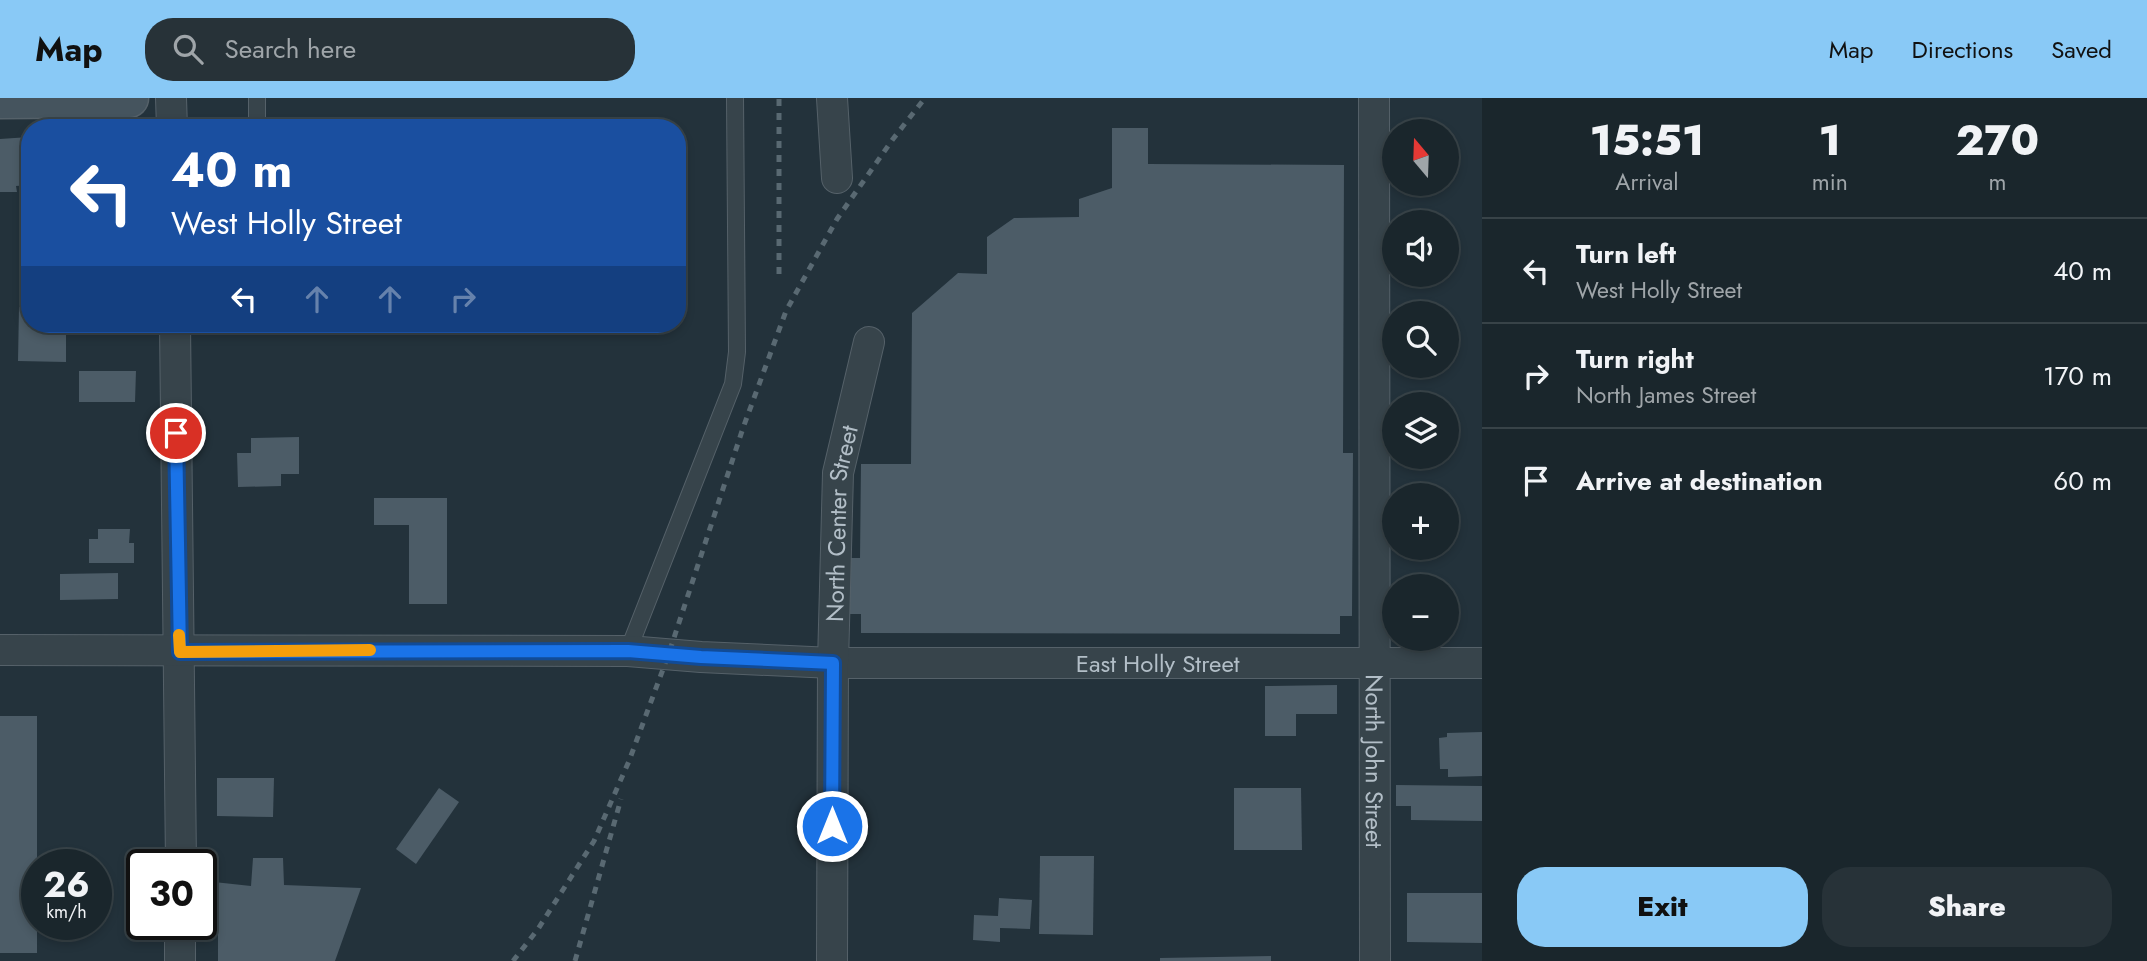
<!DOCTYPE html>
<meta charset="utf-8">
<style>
:root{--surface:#1a262c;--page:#273238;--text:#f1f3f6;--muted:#9fa5a9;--line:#384348;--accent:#89c9f6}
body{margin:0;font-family:Jost,sans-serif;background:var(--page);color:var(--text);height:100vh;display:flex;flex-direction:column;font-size:26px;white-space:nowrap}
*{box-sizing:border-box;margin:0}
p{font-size:23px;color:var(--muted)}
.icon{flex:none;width:38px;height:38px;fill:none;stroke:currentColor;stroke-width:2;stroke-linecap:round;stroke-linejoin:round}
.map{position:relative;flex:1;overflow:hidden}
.drawer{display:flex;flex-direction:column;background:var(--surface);width:665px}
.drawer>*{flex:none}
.banner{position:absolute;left:21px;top:21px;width:665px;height:214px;border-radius:28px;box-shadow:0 4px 10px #0003,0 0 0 2px var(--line);background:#1a4fa0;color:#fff;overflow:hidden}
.needle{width:46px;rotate:341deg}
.tools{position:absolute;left:1382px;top:21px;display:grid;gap:14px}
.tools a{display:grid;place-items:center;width:77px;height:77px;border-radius:50%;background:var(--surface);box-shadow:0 4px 10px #0003,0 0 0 2px var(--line);font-size:35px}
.speed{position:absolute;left:21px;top:751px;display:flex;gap:14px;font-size:35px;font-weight:700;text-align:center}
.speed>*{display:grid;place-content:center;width:91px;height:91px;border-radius:50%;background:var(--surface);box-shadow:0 4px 10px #0003,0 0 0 2px var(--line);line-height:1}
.speed small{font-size:18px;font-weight:400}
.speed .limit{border:4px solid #111;border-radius:10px;background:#fff;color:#111}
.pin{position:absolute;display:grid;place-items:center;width:60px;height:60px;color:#fff;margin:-30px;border:4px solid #fff;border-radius:50%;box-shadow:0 2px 7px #0007}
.me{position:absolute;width:77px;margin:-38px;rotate:0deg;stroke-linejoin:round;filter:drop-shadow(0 0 5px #0008)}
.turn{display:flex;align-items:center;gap:24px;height:147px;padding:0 35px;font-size:32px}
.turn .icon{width:91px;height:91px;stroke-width:2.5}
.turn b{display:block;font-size:49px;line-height:60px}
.lanes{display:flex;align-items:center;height:66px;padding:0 35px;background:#0003;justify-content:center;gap:35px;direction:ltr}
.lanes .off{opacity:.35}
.eta{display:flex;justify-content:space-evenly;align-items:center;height:119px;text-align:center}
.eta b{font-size:42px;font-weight:800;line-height:49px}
.cta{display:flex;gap:14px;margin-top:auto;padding:14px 35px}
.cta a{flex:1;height:80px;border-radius:28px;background:var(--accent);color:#111;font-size:28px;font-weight:800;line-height:80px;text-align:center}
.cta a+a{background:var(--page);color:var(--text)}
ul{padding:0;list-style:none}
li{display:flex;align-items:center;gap:21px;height:105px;padding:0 35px;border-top:2px solid var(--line)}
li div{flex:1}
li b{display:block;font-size:26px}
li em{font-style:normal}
header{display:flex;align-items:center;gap:42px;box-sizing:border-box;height:98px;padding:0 35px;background:var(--accent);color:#111}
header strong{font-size:33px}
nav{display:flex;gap:38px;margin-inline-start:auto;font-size:24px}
.search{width:490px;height:63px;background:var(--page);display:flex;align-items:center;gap:18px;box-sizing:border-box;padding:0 24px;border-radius:28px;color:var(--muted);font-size:26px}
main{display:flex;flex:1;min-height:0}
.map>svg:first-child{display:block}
.building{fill:#4c5c67}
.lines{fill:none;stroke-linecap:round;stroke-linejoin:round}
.lane-casing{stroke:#556169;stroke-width:18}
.street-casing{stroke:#556169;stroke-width:32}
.secondary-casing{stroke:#556169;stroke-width:41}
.lane{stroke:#37444b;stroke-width:16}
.street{stroke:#37444b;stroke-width:30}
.secondary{stroke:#45545e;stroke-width:38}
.rail{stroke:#596972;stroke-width:5;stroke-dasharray:7 7;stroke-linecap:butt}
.route-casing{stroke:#114b97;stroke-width:18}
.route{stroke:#1a73e8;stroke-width:12}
.slow{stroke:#f59e0b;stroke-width:12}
.labels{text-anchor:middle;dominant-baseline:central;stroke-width:7;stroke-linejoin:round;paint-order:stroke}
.street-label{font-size:24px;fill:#b2bec7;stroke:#1c2830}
</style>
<header>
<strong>Map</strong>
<div class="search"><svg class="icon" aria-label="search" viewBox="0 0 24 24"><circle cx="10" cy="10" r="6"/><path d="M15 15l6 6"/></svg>Search here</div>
<nav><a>Map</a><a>Directions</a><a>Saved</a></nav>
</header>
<main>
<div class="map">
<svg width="1482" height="863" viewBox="0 0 1482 863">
<rect width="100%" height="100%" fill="#23323b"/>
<!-- building -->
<g class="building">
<polygon points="1112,30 1148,30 1148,66 1344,67 1343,355 1353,355 1352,518 1340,518 1340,536 861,535 861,516 848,516 848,460 860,460 861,366 911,366 912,215 958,175 987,176 987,139 1014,120 1079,119 1079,101 1112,90"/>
<polygon points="29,39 30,87 16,88 17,94 0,94 0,41"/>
<polygon points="19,209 30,209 30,226 66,226 66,264 18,263"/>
<polygon points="79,273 136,273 135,304 79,304"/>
<polygon points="299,339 299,376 281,376 281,388 238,389 237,355 251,355 251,340"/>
<polygon points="374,400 447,400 447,506 409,506 409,427 374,427"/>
<polygon points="98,431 130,431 129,445 134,445 134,465 89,465 89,441 98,441"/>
<polygon points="118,475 118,501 60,502 60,476"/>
<polygon points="1337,587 1337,616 1296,616 1296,638 1265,638 1265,588"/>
<rect x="0" y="618" width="37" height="237"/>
<polygon points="1482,634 1482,678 1448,679 1448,671 1440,671 1439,640 1447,639 1447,635"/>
<polygon points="217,680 274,680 273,719 217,718"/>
<polygon points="1396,687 1482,688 1482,723 1411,722 1411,708 1396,708"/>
<polygon points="439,690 459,704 416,766 396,751"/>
<polygon points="1234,690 1301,690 1302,752 1234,752"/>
<polygon points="1040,758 1094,758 1093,837 1039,836"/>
<polygon points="253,760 283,760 284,787 361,790 335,863 218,863 218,826 210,826 214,784 251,788"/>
<polygon points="1407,795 1482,795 1482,845 1407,844"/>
<polygon points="999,800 1032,802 1030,831 1000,830 1000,844 973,842 974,817 998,818"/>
<polygon points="1271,858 1271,863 1160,863 1160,860"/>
</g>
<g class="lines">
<defs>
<g id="lane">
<polyline points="257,0 257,30"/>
<polyline points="628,553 733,286 737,254 735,0"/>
</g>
<g id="street">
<polyline points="171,0 172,30"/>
<polyline points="832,0 837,80"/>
<path id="s1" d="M1374 0 1375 863"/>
<polyline points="175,226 181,766"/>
<path id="s2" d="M0 552 628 553 701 559 833 565H1482"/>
<polyline points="180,863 180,826"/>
<path id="s3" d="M832 863 833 565 838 375 869 244"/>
</g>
<polyline id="secondary" points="0,1 129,0"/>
</defs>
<!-- lane casing -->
<use href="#lane" class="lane-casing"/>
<!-- street casing -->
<use href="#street" class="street-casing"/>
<!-- secondary casing -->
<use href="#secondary" class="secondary-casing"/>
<!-- lane -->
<use href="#lane" class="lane"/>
<!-- street -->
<use href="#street" class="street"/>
<!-- secondary -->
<use href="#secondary" class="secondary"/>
<!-- rail -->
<g class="rail">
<polyline points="779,176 779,0"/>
<polyline points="513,863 538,831 594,743 629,663 669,555 743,330 786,213 837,121 893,41 925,0"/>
<polyline points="575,863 621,701"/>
</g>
</g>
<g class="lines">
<defs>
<polyline id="route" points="176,335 180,554 628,553 701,559 833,565 832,728"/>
</defs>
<!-- route casing -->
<use href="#route" class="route-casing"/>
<!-- route -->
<use href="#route" class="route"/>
<!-- slow -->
<polyline class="slow" points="179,537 180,554 370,552"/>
</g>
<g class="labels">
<!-- street labels -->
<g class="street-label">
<text stroke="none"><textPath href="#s3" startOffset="438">North Center Street</textPath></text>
<text stroke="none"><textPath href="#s2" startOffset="1158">East Holly Street</textPath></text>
<text stroke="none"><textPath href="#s1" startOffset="663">North John Street</textPath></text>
</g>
</g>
</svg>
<div class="tools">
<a><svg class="needle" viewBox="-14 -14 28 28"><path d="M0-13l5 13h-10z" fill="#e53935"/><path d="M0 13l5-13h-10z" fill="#9fa5a9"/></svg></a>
<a><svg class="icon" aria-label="sound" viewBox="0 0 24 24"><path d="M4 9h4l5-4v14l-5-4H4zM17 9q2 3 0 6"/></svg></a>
<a><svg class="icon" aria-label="search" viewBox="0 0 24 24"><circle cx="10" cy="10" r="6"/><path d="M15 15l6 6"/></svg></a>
<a><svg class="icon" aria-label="layers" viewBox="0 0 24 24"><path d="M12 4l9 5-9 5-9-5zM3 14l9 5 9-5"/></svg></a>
<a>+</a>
<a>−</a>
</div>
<div class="speed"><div>26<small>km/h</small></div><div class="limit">30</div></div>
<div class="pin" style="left:176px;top:335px;background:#d93025"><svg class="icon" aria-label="arrive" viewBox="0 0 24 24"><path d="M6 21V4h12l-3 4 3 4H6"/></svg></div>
<svg class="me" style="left:832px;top:728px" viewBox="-20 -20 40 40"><circle r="17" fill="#1a73e8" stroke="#fff" stroke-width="3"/><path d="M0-11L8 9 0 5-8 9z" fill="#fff"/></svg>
<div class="banner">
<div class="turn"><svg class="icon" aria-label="left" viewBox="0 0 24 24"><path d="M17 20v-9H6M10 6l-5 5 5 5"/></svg><div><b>40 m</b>West Holly Street</div></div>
<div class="lanes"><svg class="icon" aria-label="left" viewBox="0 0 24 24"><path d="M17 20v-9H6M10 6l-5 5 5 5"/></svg><svg class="icon off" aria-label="ahead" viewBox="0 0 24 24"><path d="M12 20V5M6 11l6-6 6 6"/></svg><svg class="icon off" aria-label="ahead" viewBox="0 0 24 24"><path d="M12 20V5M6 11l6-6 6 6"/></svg><svg class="icon off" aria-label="right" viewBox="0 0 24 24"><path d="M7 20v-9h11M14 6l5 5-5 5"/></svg></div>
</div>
</div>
<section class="drawer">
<div class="eta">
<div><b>15:51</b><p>Arrival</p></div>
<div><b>1</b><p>min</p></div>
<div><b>270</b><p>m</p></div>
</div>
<ul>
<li><svg class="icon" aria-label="left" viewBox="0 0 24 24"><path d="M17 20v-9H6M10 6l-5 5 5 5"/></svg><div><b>Turn left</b><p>West Holly Street</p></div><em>40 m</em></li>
<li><svg class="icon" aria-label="right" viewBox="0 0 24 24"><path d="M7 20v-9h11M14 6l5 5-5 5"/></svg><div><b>Turn right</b><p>North James Street</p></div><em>170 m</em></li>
<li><svg class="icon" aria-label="arrive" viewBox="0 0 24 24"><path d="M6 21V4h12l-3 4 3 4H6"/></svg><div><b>Arrive at destination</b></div><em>60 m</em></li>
</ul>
<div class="cta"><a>Exit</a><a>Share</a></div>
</section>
</main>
